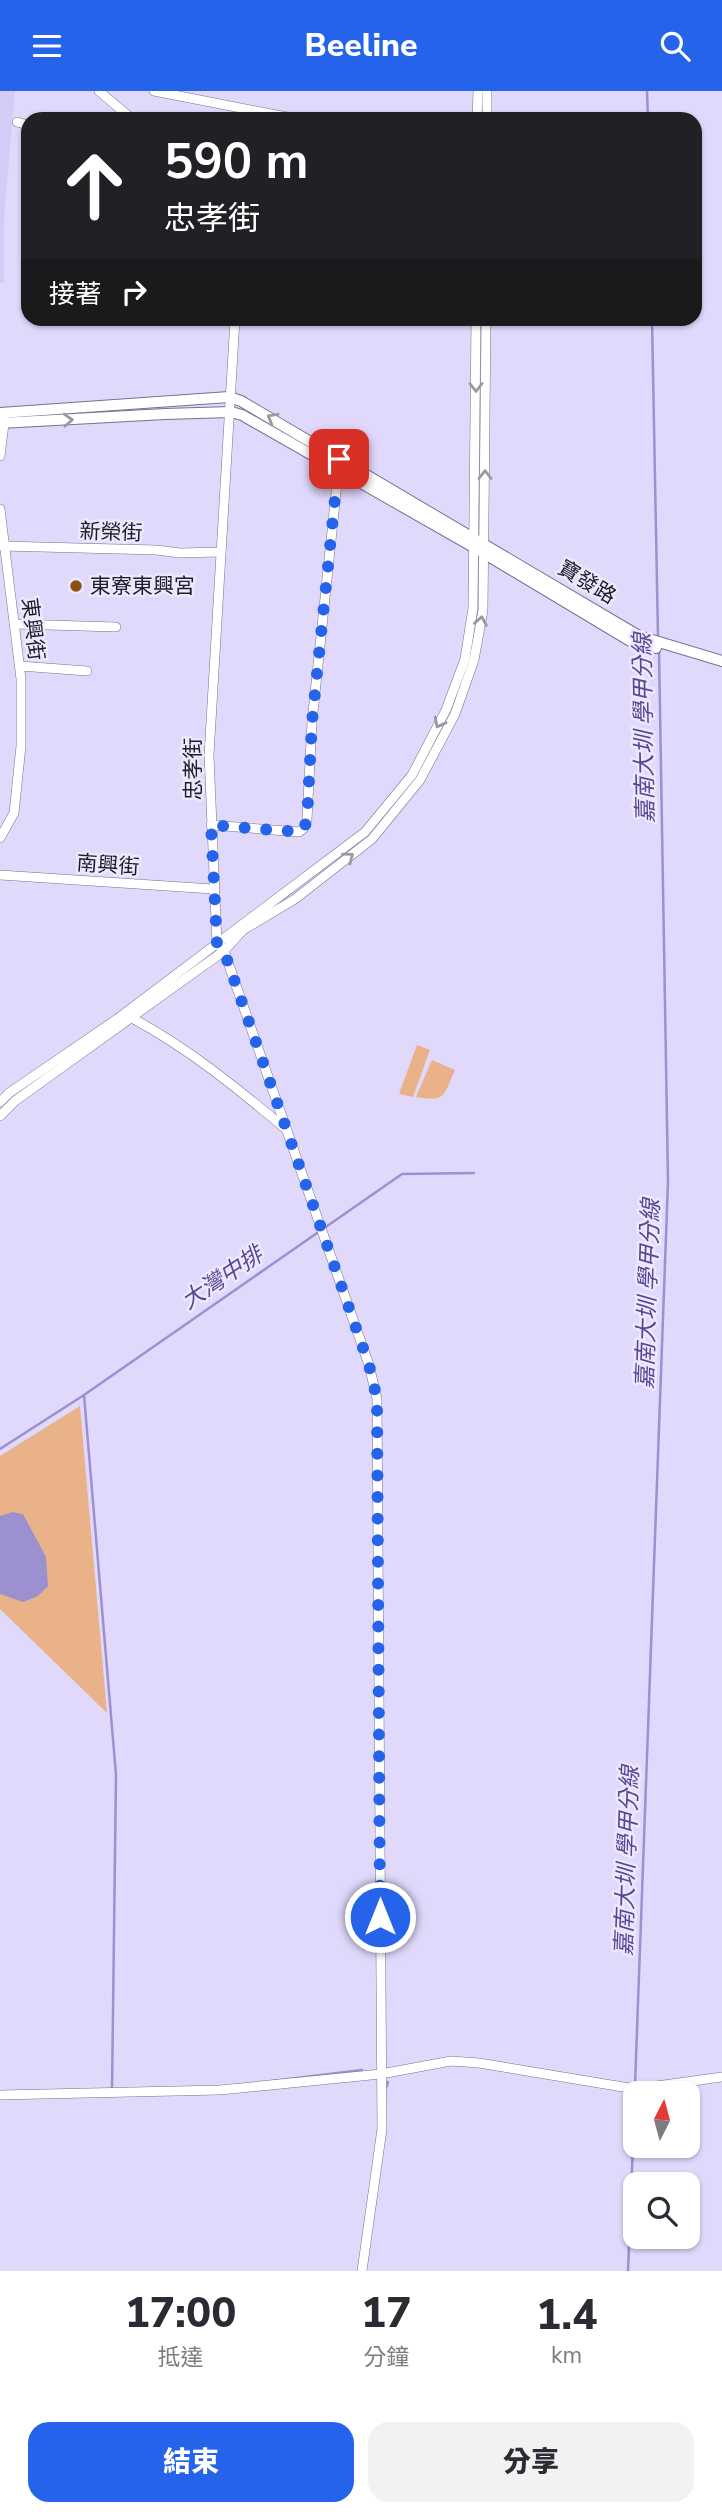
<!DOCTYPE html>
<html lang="zh-TW">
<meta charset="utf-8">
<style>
:root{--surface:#fff;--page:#f2f2f3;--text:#2b2b33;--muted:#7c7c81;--accent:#2563eb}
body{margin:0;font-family:"Nunito Sans","Noto Sans TC",sans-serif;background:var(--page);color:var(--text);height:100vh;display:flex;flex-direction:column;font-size:26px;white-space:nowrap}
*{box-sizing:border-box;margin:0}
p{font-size:23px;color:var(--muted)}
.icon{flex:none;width:38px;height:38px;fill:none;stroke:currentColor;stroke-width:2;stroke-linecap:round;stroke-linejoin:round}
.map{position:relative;height:2180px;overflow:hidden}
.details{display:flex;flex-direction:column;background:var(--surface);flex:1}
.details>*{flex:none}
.guide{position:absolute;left:21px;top:21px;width:681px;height:214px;border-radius:21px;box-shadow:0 2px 5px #0004;background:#202124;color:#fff;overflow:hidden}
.needle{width:46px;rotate:6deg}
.tools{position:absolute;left:623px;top:1990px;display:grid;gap:14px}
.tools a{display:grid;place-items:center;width:77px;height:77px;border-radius:14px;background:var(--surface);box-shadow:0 2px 5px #0004;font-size:35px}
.pin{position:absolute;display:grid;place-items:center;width:60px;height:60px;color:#fff;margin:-30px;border-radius:14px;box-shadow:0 4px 10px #0006}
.me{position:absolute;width:77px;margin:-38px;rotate:0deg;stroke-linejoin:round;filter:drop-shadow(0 0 5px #0008)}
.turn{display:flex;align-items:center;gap:24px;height:147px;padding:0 28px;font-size:32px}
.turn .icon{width:91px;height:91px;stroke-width:2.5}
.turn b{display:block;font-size:49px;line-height:60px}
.then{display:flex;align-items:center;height:66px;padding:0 28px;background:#0003;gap:14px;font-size:26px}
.eta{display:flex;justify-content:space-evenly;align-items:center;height:119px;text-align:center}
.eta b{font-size:42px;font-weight:800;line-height:49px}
.action{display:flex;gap:14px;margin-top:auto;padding:14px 28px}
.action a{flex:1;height:80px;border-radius:21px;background:var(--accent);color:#fff;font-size:28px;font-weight:800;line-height:80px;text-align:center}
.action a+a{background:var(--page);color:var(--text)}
header{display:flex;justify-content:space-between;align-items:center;height:91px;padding:0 28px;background:var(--accent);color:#fff;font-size:32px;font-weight:800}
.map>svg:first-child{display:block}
.built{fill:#d4ccf6}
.green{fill:#e9b289}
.water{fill:#9d90d0}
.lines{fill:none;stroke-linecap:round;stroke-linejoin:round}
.stream{stroke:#9d90d0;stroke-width:2.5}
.minor-casing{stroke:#76718f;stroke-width:10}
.major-casing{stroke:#76718f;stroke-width:12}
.minor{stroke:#fff;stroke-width:9}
.major{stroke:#fff;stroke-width:10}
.oneway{stroke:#9a999f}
.route{stroke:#2563eb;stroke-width:12;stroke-dasharray:0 21.6}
.poi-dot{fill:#8e4f15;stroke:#ece9fe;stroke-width:2.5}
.labels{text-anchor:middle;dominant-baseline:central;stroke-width:5;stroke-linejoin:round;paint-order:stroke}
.street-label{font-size:21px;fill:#1f1d29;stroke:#ece9fe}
.poi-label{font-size:21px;fill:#1f1d29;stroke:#ece9fe;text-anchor:start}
.water-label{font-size:23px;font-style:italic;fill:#5b4694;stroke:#ece9fe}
</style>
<header><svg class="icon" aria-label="menu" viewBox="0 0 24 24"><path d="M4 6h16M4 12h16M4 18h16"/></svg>Beeline<svg class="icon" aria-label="search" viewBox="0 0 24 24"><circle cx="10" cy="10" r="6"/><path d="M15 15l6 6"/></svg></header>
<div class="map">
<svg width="722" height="2180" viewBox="0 0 722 2180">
<rect width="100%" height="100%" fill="#e0d9fc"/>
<!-- built -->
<polygon class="built" points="0,0 15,0 4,126 4,192 0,192"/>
<!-- green -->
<g class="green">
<polygon points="417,954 430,959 413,1006 399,1003"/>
<path d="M432 969 455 979C443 1005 447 1011 416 1006Z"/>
<polygon points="80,1315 107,1622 0,1518 0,1365"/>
</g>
<!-- water -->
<polygon class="water" points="12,1421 23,1423 46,1466 48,1495 38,1505 23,1511 0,1503 0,1425"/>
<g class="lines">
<!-- stream -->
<g class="stream">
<polyline points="647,0 648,28"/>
<polyline points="652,228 658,546"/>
<polyline points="84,1304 116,1684 112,1999"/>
<polyline points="0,1358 84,1304 402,1083 474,1082"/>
<polyline points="272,1990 362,1979"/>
<polyline points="635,1994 668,1090 659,560"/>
<polyline points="386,1997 388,1991"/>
<polyline points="628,2180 635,2001"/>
</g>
<defs>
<g id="minor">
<polyline points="99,0 132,28"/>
<polyline points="154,0 297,28"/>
<polyline points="477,28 478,0"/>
<polyline points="487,28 487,0"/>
<polyline points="17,31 28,34"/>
<polyline points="235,228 209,664 217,853 224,860 369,1274 377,1308 382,2038 362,2180"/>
<polyline points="0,365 5,325"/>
<polyline points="0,418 21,588 21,655 14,722 0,747"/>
<polyline points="2,455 156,459 180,462 220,461"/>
<polyline points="14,533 116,536"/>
<polyline points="20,575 87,580"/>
<polyline points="211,734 299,741 304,737 307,729 312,631 339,373"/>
<polyline points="0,784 213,798"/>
<path d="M130 926C187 956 237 997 287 1039"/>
<polyline points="0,1011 9,1002 117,928 365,741 412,684 446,619 465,568 473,517 476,228"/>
<polyline points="0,1025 15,1010 224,860 243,839 295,808 372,748 420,689 455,623 474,569 483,519 486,228"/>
<polyline points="0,2004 220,1999 381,1983 451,1970 479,1972 635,1998 722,1986"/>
</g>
<g id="major">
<polyline points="0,322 229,306 241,310 639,545 722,570"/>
<polyline points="0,332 165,323 231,321 242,324 475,457 632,551 656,557"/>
</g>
</defs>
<!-- minor casing -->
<use href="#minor" class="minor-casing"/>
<!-- major casing -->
<use href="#major" class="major-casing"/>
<!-- minor -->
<use href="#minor" class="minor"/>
<!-- major -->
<use href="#major" class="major"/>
</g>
<!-- one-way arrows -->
<defs><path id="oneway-chevron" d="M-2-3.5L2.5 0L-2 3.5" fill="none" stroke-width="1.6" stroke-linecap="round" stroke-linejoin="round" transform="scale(1.75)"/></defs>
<g class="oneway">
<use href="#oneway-chevron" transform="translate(476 296) rotate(90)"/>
<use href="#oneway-chevron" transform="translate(272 327) rotate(-150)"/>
<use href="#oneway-chevron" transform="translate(68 329) rotate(-3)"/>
<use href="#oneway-chevron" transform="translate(485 384) rotate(-90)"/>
<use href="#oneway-chevron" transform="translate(481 530) rotate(-80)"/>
<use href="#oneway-chevron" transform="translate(439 632) rotate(118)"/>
<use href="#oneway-chevron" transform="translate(349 766) rotate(-37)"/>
</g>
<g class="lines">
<!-- route -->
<polyline class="route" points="339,368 312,631 307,729 304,737 299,741 211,734 217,853 224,860 369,1274 377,1308 380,1826"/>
</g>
<!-- markers -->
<circle class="poi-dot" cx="76" cy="495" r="7"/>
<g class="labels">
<!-- street labels -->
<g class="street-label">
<text transform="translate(111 441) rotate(2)">新榮街</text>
<text transform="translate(587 491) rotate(31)">寶發路</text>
<text transform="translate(33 538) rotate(83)">東興街</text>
<text transform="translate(193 678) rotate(-90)">忠孝街</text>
<text transform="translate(108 774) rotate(4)">南興街</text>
</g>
<!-- poi labels -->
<g class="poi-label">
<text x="90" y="495">東寮東興宮</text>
</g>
<!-- water labels -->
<g class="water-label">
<text transform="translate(644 637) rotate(-91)">嘉南大圳 學甲分線</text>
<text transform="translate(222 1187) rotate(-34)">大灣中排</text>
<text transform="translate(648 1203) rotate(-88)">嘉南大圳 學甲分線</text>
<text transform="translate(627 1770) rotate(-88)">嘉南大圳 學甲分線</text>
</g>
</g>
</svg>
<div class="tools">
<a><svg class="needle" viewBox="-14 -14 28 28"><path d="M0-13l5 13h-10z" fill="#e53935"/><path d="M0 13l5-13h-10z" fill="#7c7c81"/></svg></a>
<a><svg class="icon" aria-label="search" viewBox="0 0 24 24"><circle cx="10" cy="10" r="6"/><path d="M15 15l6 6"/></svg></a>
</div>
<div class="pin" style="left:339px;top:368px;background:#d93025"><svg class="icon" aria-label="arrive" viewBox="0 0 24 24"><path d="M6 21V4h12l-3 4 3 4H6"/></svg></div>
<svg class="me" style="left:380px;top:1826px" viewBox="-20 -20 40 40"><circle r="17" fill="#2563eb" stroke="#fff" stroke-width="3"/><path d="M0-11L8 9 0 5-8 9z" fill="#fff"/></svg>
<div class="guide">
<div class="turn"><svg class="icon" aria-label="ahead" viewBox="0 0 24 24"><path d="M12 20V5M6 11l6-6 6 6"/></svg><div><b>590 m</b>忠孝街</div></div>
<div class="then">接著<svg class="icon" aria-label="right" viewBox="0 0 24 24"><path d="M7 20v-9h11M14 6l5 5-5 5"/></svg></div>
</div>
</div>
<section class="details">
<div class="eta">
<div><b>17:00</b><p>抵達</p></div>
<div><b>17</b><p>分鐘</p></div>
<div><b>1.4</b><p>km</p></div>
</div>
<div class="action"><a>結束</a><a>分享</a></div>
</section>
